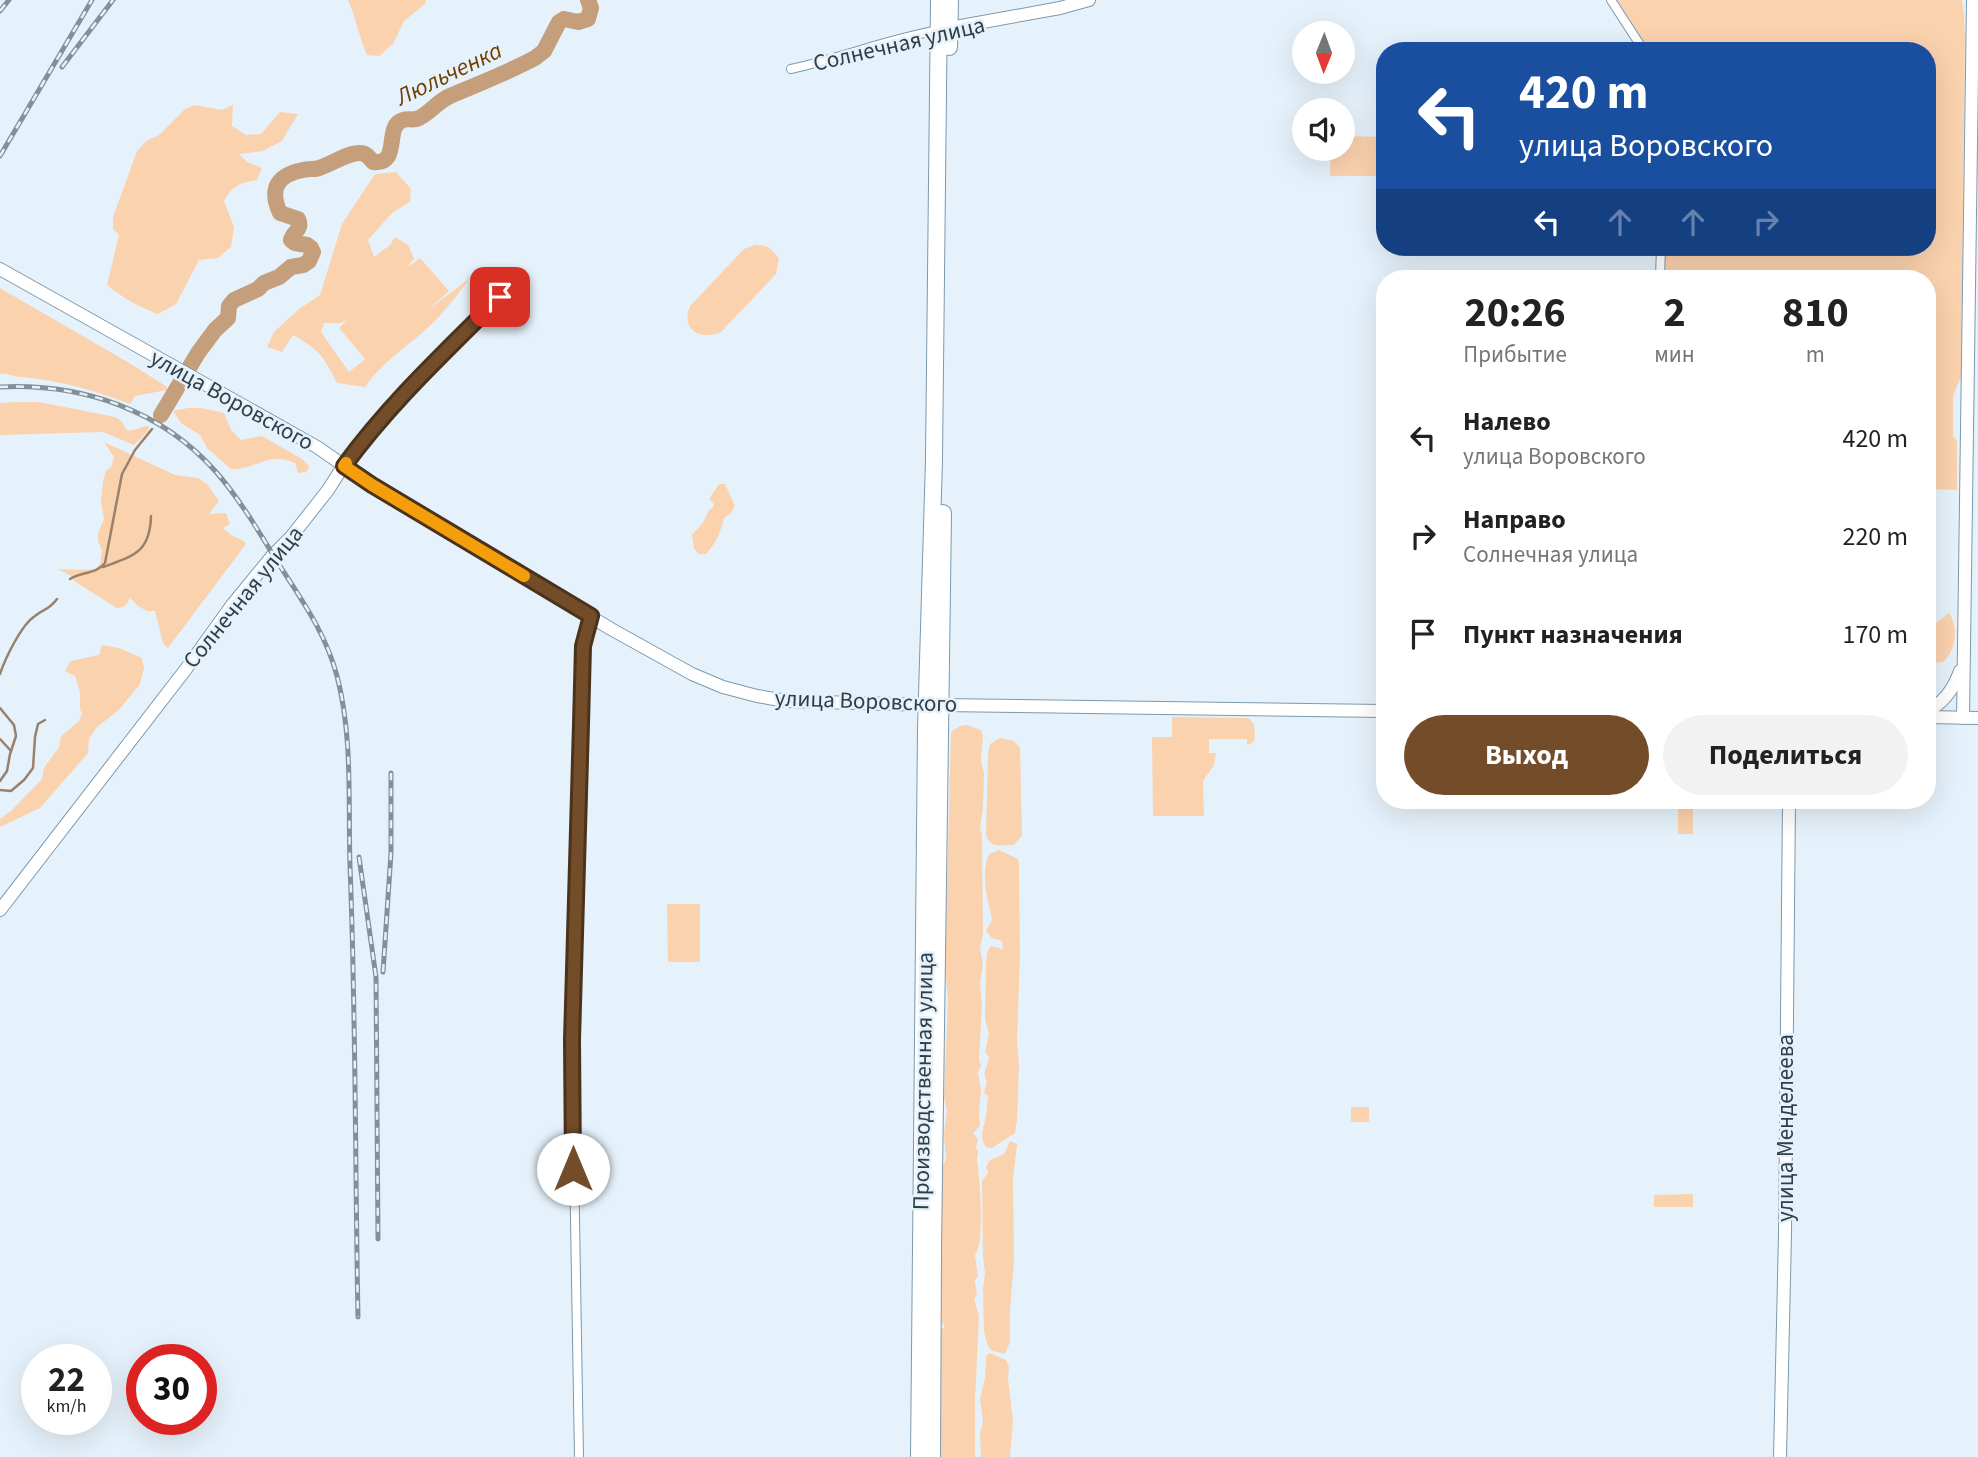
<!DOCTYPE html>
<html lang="ru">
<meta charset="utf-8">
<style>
:root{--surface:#fff;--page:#f2f2f2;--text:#222;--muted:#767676;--accent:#734d29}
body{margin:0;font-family:"Source Sans 3",sans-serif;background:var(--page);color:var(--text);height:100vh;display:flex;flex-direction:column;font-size:26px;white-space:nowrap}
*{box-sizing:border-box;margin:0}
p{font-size:23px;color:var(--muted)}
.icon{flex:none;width:38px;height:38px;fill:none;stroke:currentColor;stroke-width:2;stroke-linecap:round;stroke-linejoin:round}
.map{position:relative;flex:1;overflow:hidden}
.side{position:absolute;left:1376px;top:270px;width:560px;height:539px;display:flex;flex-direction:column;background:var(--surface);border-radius:28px;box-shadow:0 7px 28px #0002}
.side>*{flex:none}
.banner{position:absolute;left:1376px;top:42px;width:560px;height:214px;border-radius:28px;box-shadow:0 7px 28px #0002;background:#1a4fa0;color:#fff;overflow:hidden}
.needle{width:46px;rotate:181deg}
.fabs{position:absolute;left:1292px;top:21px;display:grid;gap:14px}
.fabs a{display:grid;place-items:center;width:63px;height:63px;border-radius:50%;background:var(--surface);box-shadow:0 7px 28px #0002;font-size:35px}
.speed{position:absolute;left:21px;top:1344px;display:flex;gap:14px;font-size:35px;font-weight:700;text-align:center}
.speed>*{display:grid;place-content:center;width:91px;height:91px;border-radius:50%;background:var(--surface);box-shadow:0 7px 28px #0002;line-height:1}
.speed small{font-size:18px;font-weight:400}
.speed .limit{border:10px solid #d22;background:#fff;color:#111}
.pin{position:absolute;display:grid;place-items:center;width:60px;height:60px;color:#fff;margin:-30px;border-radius:14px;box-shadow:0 4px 10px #0006}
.me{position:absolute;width:77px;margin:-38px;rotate:0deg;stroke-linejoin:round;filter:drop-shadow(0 0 5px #0008)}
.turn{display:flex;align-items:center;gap:24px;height:147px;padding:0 28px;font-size:32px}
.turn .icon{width:91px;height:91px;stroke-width:2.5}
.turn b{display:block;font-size:49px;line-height:60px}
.lanes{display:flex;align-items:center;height:66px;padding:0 28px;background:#0003;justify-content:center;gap:35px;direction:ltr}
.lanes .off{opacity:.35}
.eta{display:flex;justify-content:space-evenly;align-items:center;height:119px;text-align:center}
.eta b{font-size:42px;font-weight:700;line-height:49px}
.action{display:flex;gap:14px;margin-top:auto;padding:14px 28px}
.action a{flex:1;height:80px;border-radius:42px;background:var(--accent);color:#fff;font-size:28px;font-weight:700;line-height:80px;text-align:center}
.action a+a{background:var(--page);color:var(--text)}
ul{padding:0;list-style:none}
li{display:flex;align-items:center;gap:21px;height:98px;padding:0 28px}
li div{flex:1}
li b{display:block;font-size:26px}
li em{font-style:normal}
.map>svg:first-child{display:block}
.green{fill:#fbd2ae;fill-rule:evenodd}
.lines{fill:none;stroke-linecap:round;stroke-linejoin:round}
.stream{stroke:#99816b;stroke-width:2.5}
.river{stroke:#c59e7b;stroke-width:16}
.street-casing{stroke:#7c99ad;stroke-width:10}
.secondary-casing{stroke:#7c99ad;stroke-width:14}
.highway-casing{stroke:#7c99ad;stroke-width:18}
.street{stroke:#fff;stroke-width:8}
.secondary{stroke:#fff;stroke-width:12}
.highway{stroke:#fff;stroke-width:16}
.rail-casing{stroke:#849098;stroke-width:5}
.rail{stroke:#e6f2fb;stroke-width:2.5;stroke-dasharray:8;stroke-linecap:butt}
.route-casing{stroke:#4b321b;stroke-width:18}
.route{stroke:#734d29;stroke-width:12}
.slow{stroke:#f59e0b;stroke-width:12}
.labels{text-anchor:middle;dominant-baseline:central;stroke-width:5;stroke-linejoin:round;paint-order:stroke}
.street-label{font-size:23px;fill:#323e46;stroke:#e6f2fb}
.water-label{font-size:24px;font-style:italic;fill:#713f00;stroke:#e6f2fb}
</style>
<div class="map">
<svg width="1978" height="1457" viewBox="0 0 1978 1457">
<rect width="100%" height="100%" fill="#e6f2fb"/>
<!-- green -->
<g class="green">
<path d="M348 0H426L425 4 404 21 393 44 379 56 367 55C359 37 356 18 348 0Z"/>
<polygon points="1616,0 1962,0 1964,14 1965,38 1961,377 1953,396 1953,436 1957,441 1957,490 1927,489 1927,278 1664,278 1664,247 1927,247 1927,51 1648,51"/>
<path d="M194 105 222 110 233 105 232 126 246 135 261 134 280 112 298 114 282 141 263 151 239 154 247 162 262 168 257 180C240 183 233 185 224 201L234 227 231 247 218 258 199 260 176 304 158 314C139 307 123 298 107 285L119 235 113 229V217L137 151 146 141 159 135 185 109Z"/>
<polygon points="1342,136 1384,137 1384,176 1330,176 1331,149 1342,149"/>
<path d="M396 172 411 189 410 202 393 212 368 240 374 257 390 245 395 237 408 245 414 258 407 268 420 258 449 291 429 309 470 278C456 297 442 315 424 331 404 349 380 364 365 387L337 383C324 357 319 349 293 335L282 352 267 347 274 332 299 309 320 295 342 224 375 174ZM347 320 339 328 365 359 349 372 321 332 324 323H340Z"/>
<path d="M755 245C768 245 772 249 779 259L776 274 721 332C700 341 680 330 690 306L744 249Z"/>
<path d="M0 288 131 364 167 387V390L135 396 130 404C96 391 59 380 22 377 14 377 7 373 0 374Z"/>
<path d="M18 402H39L115 417 121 421 127 430C135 432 141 425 149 426L148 431 134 445 103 432 0 435V403Z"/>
<path d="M188 408H201L224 413 231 430 241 440 262 436 302 459 309 466 307 472 298 473 295 463C269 451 257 469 231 469L207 448 200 435 181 423 173 411Z"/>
<path d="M104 442 175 475 198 478 207 484 219 501 209 514 226 513 230 524 223 528 231 535 244 541 246 544 168 648 163 643 155 611H147L138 606 130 598C127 604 126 608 117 608L74 581 70 575 57 569 84 570 95 569 100 564 102 551 98 541V533L104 519 101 501 103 481 106 471 111 467 114 457Z"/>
<path d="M719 484H725L735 506 731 513 724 518C721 531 716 544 706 554H699L694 549 692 535 703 523 709 510 713 507 714 504 709 499Z"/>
<path d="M1949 613C1959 627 1956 651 1943 662L1927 664V644H1933V625Z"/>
<polygon points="102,645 119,648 142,658 144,668 140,684 119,710 97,727 89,739 88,753 40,808 0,827 0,819 11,811 42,779 44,768 59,747 61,736 79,721 82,714 80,709 80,692 75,676 65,671 71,661 99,655"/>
<polygon points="1172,717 1248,718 1254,724 1255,739 1252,743 1247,745 1247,739 1209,739 1209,753 1216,753 1214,765 1203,781 1204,816 1153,816 1152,737 1172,737"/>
<path d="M967 725 981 730 983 736 981 760 984 774 983 808 980 829 982 835 983 934 980 948 983 965 980 983 982 1004 979 1060 981 1066 978 1072 981 1090 979 1114 980 1126 973 1133 978 1139 976 1148 978 1151 977 1160C980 1177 985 1243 975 1255L978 1276 975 1281 977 1295 974 1299 979 1316 975 1399V1457H937L938 1436 940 1430 937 1422 939 1329 944 1328V1324L939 1322 938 1317 942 1312 939 1305V1273L941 1269 938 1235 942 1225 939 1221 942 1216V1168L946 1160 944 1134 947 1111 944 1097 948 998 945 969 951 732 960 726Z"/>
<path d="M1000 738 1014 741 1020 748 1022 835 1014 845C1001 845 990 849 986 835L988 754 990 744Z"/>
<rect x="1678" y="806" width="15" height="28"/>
<path d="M999 850 1018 859 1019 864 1020 955 1017 1040 1019 1066 1017 1121 1015 1133 992 1148 986 1147C978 1136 985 1126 986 1114 987 1108 987 1102 988 1096L984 1093 987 1082C981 1071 988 1068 989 1057L985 1052 989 1034 985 1019 986 962 987 953 991 946 1003 949 1002 941 992 938 986 931 992 920C988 899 980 875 989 854Z"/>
<polygon points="667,904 700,904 700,962 668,962"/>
<rect x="1351" y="1107" width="18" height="15"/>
<polygon points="1010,1141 1017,1144 1013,1179 1014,1262 1010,1308 1010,1342 1005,1354 992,1351 988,1346 984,1332 983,1289 985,1273 983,1256 982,1181 988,1173 986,1167 990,1160 1004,1154"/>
<polygon points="1693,1194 1693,1207 1654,1207 1654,1195"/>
<polygon points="990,1353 1006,1360 1009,1367 1008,1378 1013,1421 1010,1457 981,1457 980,1433 983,1422 980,1399 985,1378 986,1356"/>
</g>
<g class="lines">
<!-- stream -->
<g class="stream">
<path d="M103 567C133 556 150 553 151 516"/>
<path d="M70 579C82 571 95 575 105 563L122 474 135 450 152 429"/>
<path d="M0 674C5 659 21 625 35 616 45 608 49 610 57 599"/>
<polyline points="0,708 14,725 16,736 10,754 7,771 0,781"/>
<polyline points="0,739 11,751"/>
<polyline points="0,790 11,791 24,780 33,768 35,737 38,724 45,720"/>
</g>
<!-- river -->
<path class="river" d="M161 415 198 353 215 330 228 318 229 306 234 300 258 289 264 283 279 277 291 267 303 265 309 261 313 252 311 248 307 245 295 243 291 240C293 231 303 230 298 219L280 213C269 189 277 175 303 170 308 168 314 170 319 168 332 164 346 153 360 153 366 153 369 157 373 162 402 165 383 126 403 120 409 118 413 121 419 118 430 113 438 101 450 96 478 84 507 73 535 58L544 51 559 22 564 19 578 22 588 19 591 8 588 0"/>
<defs>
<g id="street">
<polyline points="1611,0 1644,51"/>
<path d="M791 69C841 58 888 39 939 30"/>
<polyline points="1660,278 1661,247"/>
<path d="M344 465C389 404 446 351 500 297"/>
<polyline points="579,1457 572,1040 583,646 591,616"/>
</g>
<g id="secondary">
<polyline points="950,28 1060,8 1089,0"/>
<polyline points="0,269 317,447 372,485 611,629 692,674 723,687 757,696 786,701 927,705"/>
<polyline points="941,705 1384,711"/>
<path d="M1927 711C1944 703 1954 688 1960 671"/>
<polyline points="1927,717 1978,718"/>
<polyline points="1963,718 1973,0"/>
<polyline points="0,910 186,669 232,605 273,555 291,537 328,490 344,465"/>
<polyline points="1780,1457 1785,1234 1789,800"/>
</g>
<g id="highway">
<polyline points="949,47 950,0"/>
<polyline points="919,1457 926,729 934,459 939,0"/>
<polyline points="932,1457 933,1249 943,513"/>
</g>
</defs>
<!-- street casing -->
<use href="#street" class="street-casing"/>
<!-- secondary casing -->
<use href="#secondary" class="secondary-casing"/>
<!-- highway casing -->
<use href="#highway" class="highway-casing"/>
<!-- street -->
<use href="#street" class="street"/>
<!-- secondary -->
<use href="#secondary" class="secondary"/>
<!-- highway -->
<use href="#highway" class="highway"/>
<defs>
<g id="rail">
<polyline points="0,11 9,0"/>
<polyline points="62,67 113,0"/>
<polyline points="0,156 92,0"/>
<path d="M0 387C82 383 162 410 217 473 241 501 261 535 280 566 303 602 326 634 337 676 353 737 348 803 350 866 356 1016 355 1166 358 1317"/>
<polyline points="359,857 376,977 378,1239"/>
<polyline points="383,972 391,853 391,773"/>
</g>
</defs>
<!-- rail casing -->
<use href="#rail" class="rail-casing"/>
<!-- rail -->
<use href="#rail" class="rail"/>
</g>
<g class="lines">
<defs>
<path id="route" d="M500 297C446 351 389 404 344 466L372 485 591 616 583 646 581 724 572 1040 573 1169"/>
</defs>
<!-- route casing -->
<use href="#route" class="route-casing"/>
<!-- route -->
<use href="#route" class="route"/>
<!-- slow -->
<polyline class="slow" points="346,463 344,466 372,485 524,576"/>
</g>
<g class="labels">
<!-- street labels -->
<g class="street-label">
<text transform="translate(899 44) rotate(-13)">Солнечная улица</text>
<text transform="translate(232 400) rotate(29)">улица Воровского</text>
<text transform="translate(243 597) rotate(-51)">Солнечная улица</text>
<text transform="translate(866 701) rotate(2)">улица Воровского</text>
<text transform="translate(923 1081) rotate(-89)">Производственная улица</text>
<text transform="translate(1785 1128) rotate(-90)">улица Менделеева</text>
</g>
<!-- water labels -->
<g class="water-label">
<text transform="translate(449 74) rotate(-26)">Люльченка</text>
</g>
</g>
</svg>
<div class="fabs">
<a><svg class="needle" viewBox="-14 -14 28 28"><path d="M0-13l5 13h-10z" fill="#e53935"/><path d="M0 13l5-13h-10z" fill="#767676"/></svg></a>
<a><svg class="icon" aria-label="sound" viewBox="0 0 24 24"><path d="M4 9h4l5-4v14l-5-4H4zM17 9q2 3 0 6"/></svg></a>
</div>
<div class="speed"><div>22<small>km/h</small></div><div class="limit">30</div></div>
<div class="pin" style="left:500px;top:297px;background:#d93025"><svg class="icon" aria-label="arrive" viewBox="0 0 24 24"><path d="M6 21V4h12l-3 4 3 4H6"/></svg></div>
<svg class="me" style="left:573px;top:1169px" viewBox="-20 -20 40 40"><circle r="19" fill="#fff"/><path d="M0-13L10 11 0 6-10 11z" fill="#734d29"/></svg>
<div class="banner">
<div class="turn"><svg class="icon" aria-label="left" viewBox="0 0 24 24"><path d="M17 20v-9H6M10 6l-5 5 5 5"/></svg><div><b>420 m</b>улица Воровского</div></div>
<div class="lanes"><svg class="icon" aria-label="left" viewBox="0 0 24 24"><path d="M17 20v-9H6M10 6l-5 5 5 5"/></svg><svg class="icon off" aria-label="ahead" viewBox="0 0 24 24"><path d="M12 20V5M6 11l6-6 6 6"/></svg><svg class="icon off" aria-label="ahead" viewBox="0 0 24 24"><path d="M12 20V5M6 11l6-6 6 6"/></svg><svg class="icon off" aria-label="right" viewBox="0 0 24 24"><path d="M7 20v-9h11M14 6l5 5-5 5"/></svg></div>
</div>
<section class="side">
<div class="eta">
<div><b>20:26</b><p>Прибытие</p></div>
<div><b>2</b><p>мин</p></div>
<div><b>810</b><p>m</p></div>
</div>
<ul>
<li><svg class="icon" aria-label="left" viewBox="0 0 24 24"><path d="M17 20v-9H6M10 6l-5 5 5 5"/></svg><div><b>Налево</b><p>улица Воровского</p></div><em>420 m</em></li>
<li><svg class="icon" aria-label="right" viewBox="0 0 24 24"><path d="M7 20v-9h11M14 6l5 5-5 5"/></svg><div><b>Направо</b><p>Солнечная улица</p></div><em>220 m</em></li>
<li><svg class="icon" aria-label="arrive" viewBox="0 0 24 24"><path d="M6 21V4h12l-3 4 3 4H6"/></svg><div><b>Пункт назначения</b></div><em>170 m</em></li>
</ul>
<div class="action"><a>Выход</a><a>Поделиться</a></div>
</section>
</div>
